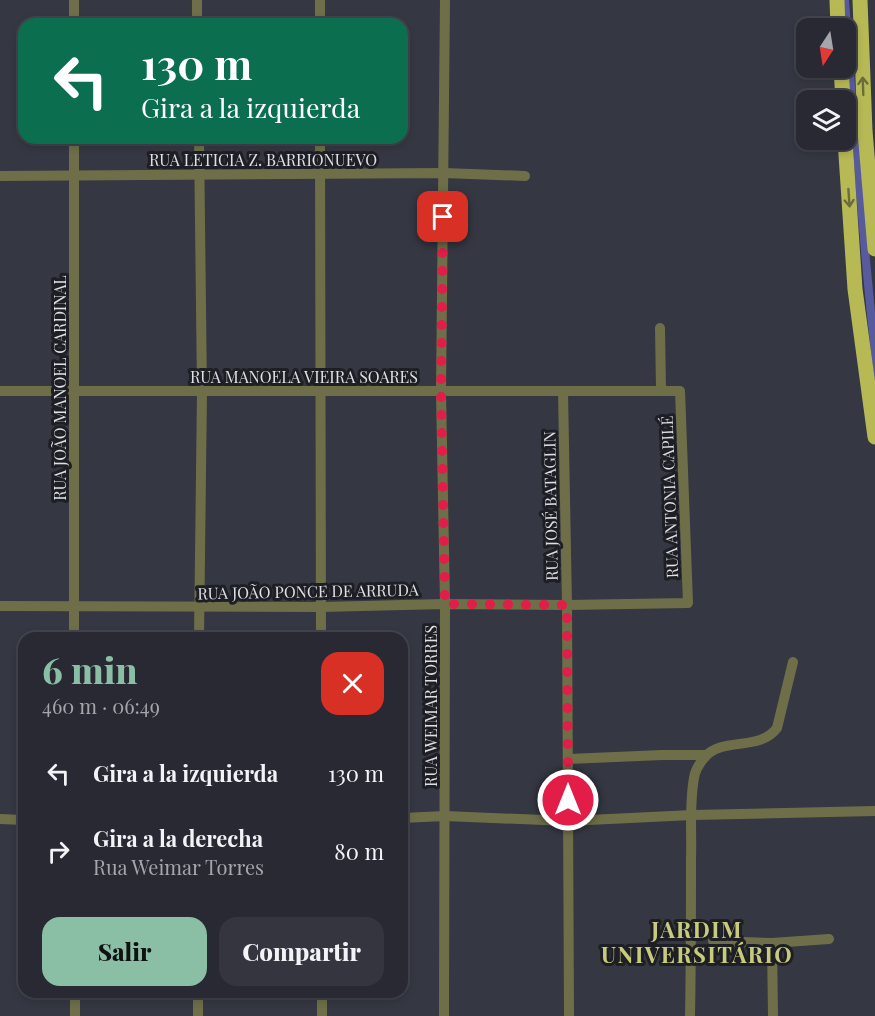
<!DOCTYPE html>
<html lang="es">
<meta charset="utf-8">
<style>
:root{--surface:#282932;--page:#34353e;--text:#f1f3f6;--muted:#a5a6ac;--line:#44454d;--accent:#8abfa5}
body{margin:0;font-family:"Playfair Display",serif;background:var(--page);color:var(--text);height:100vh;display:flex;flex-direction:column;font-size:22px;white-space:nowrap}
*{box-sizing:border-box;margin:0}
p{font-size:20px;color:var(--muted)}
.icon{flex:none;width:33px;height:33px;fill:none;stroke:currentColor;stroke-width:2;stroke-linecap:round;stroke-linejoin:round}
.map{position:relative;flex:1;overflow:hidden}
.sheet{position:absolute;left:18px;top:632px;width:390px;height:366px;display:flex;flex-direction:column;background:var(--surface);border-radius:18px;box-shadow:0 3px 9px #0003,0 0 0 2px var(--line)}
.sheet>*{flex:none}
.banner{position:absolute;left:18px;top:18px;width:390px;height:126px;border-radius:18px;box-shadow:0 3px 9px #0003,0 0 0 2px var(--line);background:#0b6e4f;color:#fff;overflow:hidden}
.needle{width:39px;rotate:192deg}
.buttons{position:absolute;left:796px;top:18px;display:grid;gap:12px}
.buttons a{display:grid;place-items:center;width:60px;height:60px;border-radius:12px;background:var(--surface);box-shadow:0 3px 9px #0003,0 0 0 2px var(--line);font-size:30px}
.pin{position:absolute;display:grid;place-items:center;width:51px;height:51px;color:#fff;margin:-26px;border-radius:12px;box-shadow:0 3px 9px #0006}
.me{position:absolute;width:66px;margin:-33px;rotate:0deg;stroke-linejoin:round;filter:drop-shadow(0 0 4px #0008)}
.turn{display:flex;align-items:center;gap:21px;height:126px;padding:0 24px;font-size:27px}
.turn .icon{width:78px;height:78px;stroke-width:2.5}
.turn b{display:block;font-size:42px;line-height:51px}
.round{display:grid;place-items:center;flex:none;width:63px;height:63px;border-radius:18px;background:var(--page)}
.overview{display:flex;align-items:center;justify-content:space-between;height:102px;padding:0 24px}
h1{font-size:36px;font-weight:800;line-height:45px;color:var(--accent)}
.button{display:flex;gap:12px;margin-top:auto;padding:12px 24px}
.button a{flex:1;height:69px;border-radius:18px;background:var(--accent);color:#111;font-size:24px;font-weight:800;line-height:69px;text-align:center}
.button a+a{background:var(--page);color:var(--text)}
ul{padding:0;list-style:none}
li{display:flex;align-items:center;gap:18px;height:78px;padding:0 24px}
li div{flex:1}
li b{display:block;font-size:22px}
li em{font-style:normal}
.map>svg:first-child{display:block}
.green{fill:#575b9e}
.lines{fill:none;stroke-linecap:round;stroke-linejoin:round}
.minor{stroke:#6e6f49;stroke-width:10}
.highway{stroke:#b7b955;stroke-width:15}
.oneway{stroke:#6a6c3c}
.route{stroke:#e11d48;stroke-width:10;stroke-dasharray:0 18}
.labels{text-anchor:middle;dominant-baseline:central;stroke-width:6;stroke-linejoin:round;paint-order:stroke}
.street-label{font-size:16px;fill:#dfe0e7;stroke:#1e1f24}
.district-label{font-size:22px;font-weight:bold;letter-spacing:1.5px;fill:#c8cb7d;stroke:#1e1f24}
</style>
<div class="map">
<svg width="875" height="1016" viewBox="0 0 875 1016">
<rect width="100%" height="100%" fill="#353742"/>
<!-- green -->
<path class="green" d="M844 0H849L860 156 875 312V385C859 257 851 128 844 0Z"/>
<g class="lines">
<!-- minor -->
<g class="minor">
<polyline points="197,0 197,24"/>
<polyline points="74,24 74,0"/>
<polyline points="320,24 320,0"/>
<polyline points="199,138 202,391 199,638"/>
<polyline points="320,138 321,638"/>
<polyline points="0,176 444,173 525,176"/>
<polyline points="660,328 661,390"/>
<polyline points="0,391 680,391 688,603 567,605 445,604 321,607 0,606"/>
<polyline points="563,391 567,605 569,1016"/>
<polyline points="74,638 74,138"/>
<polyline points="568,759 662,755 706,755"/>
<polyline points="402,818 445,816 568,821 692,815 875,811"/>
<polyline points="0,819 24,820"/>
<polyline points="713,941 772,943 829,939"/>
<polyline points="772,943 773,1016"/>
<polyline points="75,992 75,1016"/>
<polyline points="322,992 322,1016"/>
<polyline points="198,1016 198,992"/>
<polyline points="444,1016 445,604 441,392 445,0"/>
<path d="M690 1016C691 964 691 912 691 860 692 834 689 805 694 778 695 771 699 764 704 758 722 736 759 752 777 728L793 662"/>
</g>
<!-- highway -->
<g class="highway">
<polyline points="837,0 838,28"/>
<polyline points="860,0 865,131 875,249"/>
<polyline points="841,68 843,100"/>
<polyline points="845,140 855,289 875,437"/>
</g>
</g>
<!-- one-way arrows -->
<defs><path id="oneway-shaft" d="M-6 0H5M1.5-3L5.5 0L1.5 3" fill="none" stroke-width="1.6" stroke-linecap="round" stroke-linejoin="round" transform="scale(1.5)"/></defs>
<g class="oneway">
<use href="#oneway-shaft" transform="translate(863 86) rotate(-92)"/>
<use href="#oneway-shaft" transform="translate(849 198) rotate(86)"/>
</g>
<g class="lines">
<!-- route -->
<polyline class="route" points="443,217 441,392 445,604 567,605 568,800"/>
</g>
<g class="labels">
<!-- street labels -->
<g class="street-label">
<text x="263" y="159">RUA LETICIA Z. BARRIONUEVO</text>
<text x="304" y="376">RUA MANOELA VIEIRA SOARES</text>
<text transform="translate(59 388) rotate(-90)">RUA JOÃO MANOEL CARDINAL</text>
<text transform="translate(669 497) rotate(-92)">RUA ANTONIA CAPILÉ</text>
<text transform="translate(550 506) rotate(-91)">RUA JOSÉ BATAGLIN</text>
<text transform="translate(308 591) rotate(-1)">RUA JOÃO PONCE DE ARRUDA</text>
<text transform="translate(430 706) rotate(-90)">RUA WEIMAR TORRES</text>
</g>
<!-- district labels -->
<g class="district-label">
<text x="697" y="929">JARDIM<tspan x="697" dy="25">UNIVERSITÁRIO</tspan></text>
</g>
</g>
</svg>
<div class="buttons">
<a><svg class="needle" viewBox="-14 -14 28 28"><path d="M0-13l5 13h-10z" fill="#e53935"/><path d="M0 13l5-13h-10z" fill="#a5a6ac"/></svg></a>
<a><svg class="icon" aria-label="layers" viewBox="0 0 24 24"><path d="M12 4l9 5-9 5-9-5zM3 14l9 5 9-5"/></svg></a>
</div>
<div class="pin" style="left:443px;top:217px;background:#d93025"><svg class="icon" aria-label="arrive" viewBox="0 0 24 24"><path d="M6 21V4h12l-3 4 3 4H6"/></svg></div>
<svg class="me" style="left:568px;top:800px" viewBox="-20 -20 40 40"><circle r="17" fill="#e11d48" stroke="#fff" stroke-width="3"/><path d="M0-11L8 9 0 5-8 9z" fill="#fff"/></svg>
<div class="banner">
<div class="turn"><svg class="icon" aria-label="left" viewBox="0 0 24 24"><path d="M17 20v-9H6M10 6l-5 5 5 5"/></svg><div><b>130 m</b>Gira a la izquierda</div></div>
</div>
<section class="sheet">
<div class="overview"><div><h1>6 min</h1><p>460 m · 06:49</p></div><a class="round" style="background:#d93025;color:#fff"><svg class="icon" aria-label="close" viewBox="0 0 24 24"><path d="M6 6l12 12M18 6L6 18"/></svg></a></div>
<ul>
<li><svg class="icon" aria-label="left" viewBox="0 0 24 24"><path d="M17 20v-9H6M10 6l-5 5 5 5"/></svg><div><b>Gira a la izquierda</b></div><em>130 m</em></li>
<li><svg class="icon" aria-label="right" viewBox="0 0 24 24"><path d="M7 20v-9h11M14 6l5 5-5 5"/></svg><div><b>Gira a la derecha</b><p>Rua Weimar Torres</p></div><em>80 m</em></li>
</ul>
<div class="button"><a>Salir</a><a>Compartir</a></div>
</section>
</div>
